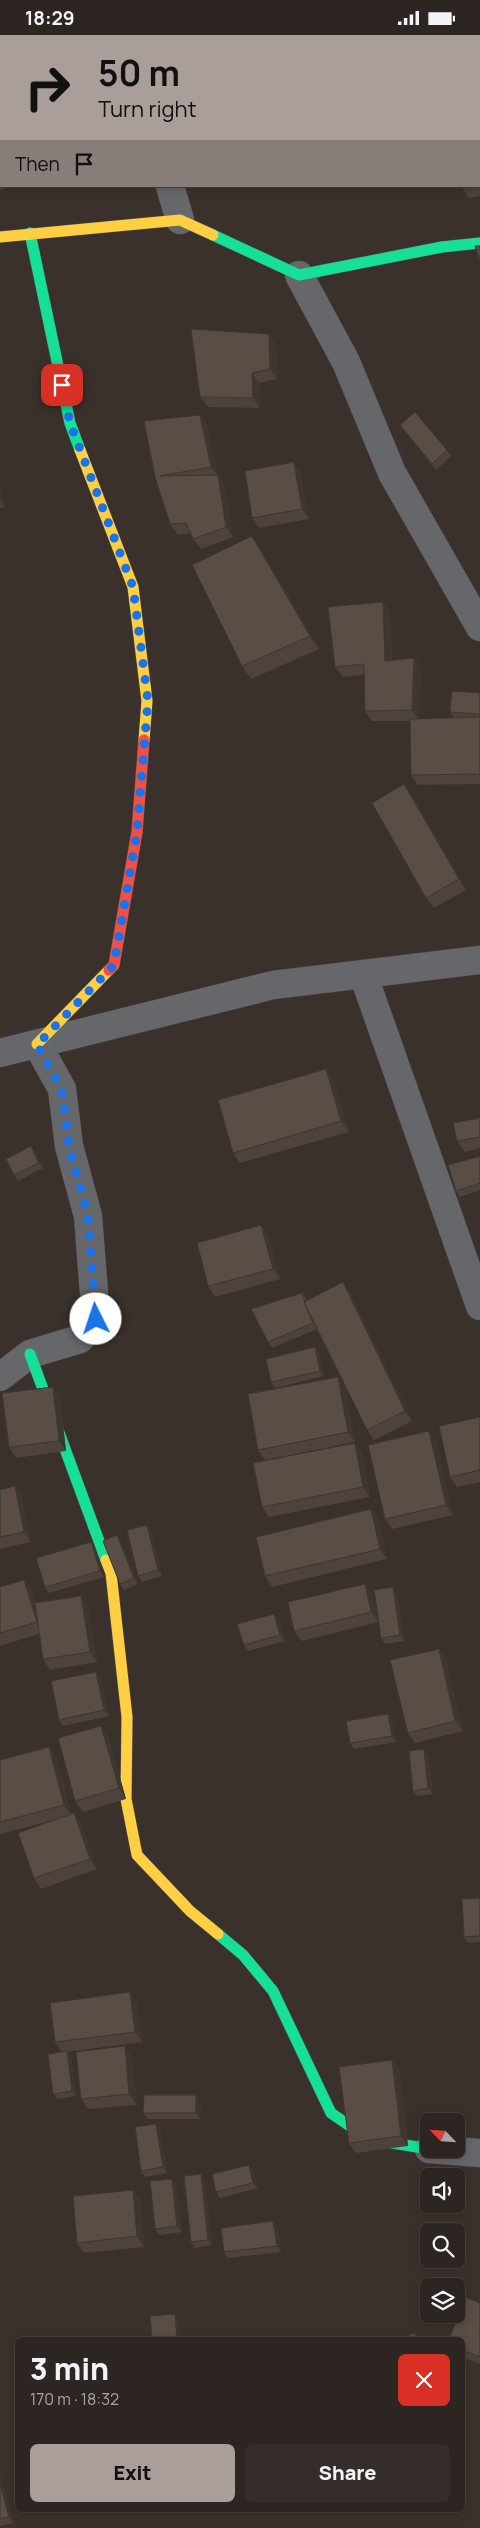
<!DOCTYPE html>
<meta charset="utf-8">
<style>
:root{--surface:#2c2521;--page:#342d2a;--text:#f1f3f6;--muted:#a6a5a5;--line:#48423f;--accent:#a99e99}
body{margin:0;font-family:Manrope,sans-serif;background:var(--page);color:var(--text);height:100vh;display:flex;flex-direction:column;font-size:19px;white-space:nowrap}
*{box-sizing:border-box;margin:0}
p{font-size:16px;color:var(--muted)}
.icon{flex:none;width:28px;height:28px;fill:none;stroke:currentColor;stroke-width:2;stroke-linecap:round;stroke-linejoin:round}
.map{position:relative;flex:1;overflow:hidden}
.sheet{position:absolute;left:15px;top:2302px;width:450px;height:175px;display:flex;flex-direction:column;background:var(--surface);border-radius:8px;box-shadow:0 2px 8px #0003,0 0 0 1px var(--line)}
.sheet>*{flex:none}
.banner{position:absolute;left:0px;top:0px;width:480px;height:152px;box-shadow:0 2px 8px #0003,0 0 0 1px var(--line);background:#a99e99;color:#111;overflow:hidden}
.needle{width:32px;rotate:295deg}
.fabs{position:absolute;left:420px;top:2078px;display:grid;gap:10px}
.fabs a{display:grid;place-items:center;width:45px;height:45px;border-radius:8px;background:var(--surface);box-shadow:0 2px 8px #0003,0 0 0 1px var(--line);font-size:25px}
.pin{position:absolute;display:grid;place-items:center;width:42px;height:42px;color:#fff;margin:-21px;border-radius:10px;box-shadow:0 2px 8px #0006}
.me{position:absolute;width:55px;margin:-28px;rotate:356deg;stroke-linejoin:round;filter:drop-shadow(0 0 4px #0008)}
.turn{display:flex;align-items:center;gap:18px;height:105px;padding:0 15px;font-size:22px}
.turn .icon{width:65px;height:65px;stroke-width:2.5}
.turn b{display:block;font-size:35px;line-height:42px}
.then{display:flex;align-items:center;height:48px;padding:0 15px;background:#0003;gap:10px;font-size:19px}
.round{display:grid;place-items:center;flex:none;width:52px;height:52px;border-radius:8px;background:var(--page)}
.summary{display:flex;align-items:center;justify-content:space-between;height:85px;padding:0 15px}
h1{font-size:30px;font-weight:800;line-height:38px}
.cta{display:flex;gap:10px;margin-top:auto;padding:10px 15px}
.cta a{flex:1;height:58px;border-radius:8px;background:var(--accent);color:#111;font-size:20px;font-weight:800;line-height:58px;text-align:center}
.cta a+a{background:var(--page);color:var(--text)}
.status{display:flex;justify-content:space-between;align-items:center;height:35px;padding:0 25px;background:var(--surface);direction:ltr}
.status svg{height:14px;fill:currentColor}
.map>svg:first-child{display:block}
.lines{fill:none;stroke-linecap:round;stroke-linejoin:round}
.street-casing{stroke:#544d48;stroke-width:29}
.fast-casing{stroke:#544d48;stroke-width:12}
.slow-casing{stroke:#544d48;stroke-width:12}
.jam-casing{stroke:#544d48;stroke-width:12}
.street{stroke:#65676a;stroke-width:28}
.fast{stroke:#16e098;stroke-width:11}
.slow{stroke:#ffcf43;stroke-width:11}
.jam{stroke:#f24e42;stroke-width:11}
.wall{fill:#4d423c}
.shaded-wall{fill:#3e3631}
.building{fill:#594d46;stroke:#3e3631}
.route{stroke:#1a73e8;stroke-width:9;stroke-dasharray:0 16.2}
</style>
<div class="status"><b>18:29</b><svg viewBox="0 0 49 12"><path d="M0 12V9h3v3zM5 12V6h3v6zM10 12V3h3v9zM15 12V0h3v12zM26 1h20v11H26zM47 4h2v5h-2z"/></svg></div>
<div class="map">
<svg width="480" height="2493" viewBox="0 0 480 2493">
<rect width="100%" height="100%" fill="#3b312c"/>
<g class="lines">
<defs>
<g id="street">
<polyline points="117,0 118,1"/>
<polyline points="170,151 180,185"/>
<polyline points="299,240 346,327 392,438 480,592"/>
<polyline points="363,939 480,1271"/>
<polyline points="0,1018 273,950 480,925"/>
<polyline points="0,1342 30,1319 80,1304 96,1284 88,1181 69,1111 62,1054 37,1009"/>
<polyline points="429,2114 480,2118"/>
</g>
<g id="fast">
<polyline points="30,198 70,388 80,415"/>
<polyline points="213,200 299,240 442,212 480,208"/>
<polyline points="30,1319 106,1525"/>
<polyline points="218,1899 243,1920 273,1956 331,2078 369,2104 429,2114"/>
</g>
<g id="slow">
<polyline points="0,202 180,185 213,200"/>
<polyline points="80,415 133,552 147,666 144,705"/>
<polyline points="37,1009 109,935"/>
<polyline points="106,1525 111,1538 127,1682 126,1764 137,1820 190,1876 218,1899"/>
</g>
<polyline id="jam" points="109,935 114,930 137,797 144,705"/>
</defs>
<!-- street casing -->
<use href="#street" class="street-casing"/>
<!-- fast casing -->
<use href="#fast" class="fast-casing"/>
<!-- slow casing -->
<use href="#slow" class="slow-casing"/>
<!-- jam casing -->
<use href="#jam" class="jam-casing"/>
<!-- street -->
<use href="#street" class="street"/>
<!-- fast -->
<use href="#fast" class="fast"/>
<!-- slow -->
<use href="#slow" class="slow"/>
<!-- jam -->
<use href="#jam" class="jam"/>
</g>
<!-- wall -->
<g class="wall">
<polygon points="479,45 480,45 480,161 469,163 461,151 479,151"/>
<polygon points="0,112 1,116 1,151 15,151 0,155"/>
<polygon points="276,309 277,344 259,348 260,373 208,372 200,362"/>
<polygon points="200,380 207,390 217,440 225,450 233,502 201,514 193,504 191,498 178,500 170,489 155,442"/>
<polygon points="400,390 447,415 451,421 436,435"/>
<polygon points="301,438 309,484 259,493 252,483"/>
<polygon points="0,454 5,472 0,473"/>
<polygon points="252,501 261,514 319,614 251,644 242,631"/>
<polygon points="383,567 390,577 392,626 414,623 421,634 419,684 454,683 450,677 480,658 480,749 418,750 411,740 410,686 372,686 365,676 364,640 343,642 335,632"/>
<polygon points="412,760 466,855 434,873 426,863"/>
<polygon points="326,1034 333,1044 349,1097 240,1128 233,1118"/>
<polygon points="480,1083 480,1113 465,1117 457,1106"/>
<polygon points="31,1111 35,1117 43,1133 18,1146 14,1140"/>
<polygon points="480,1121 480,1155 460,1162 456,1156"/>
<polygon points="261,1190 268,1200 280,1244 215,1262 208,1251"/>
<polygon points="302,1258 307,1265 350,1258 412,1386 374,1405 367,1395 317,1294 272,1313 268,1307"/>
<polygon points="315,1312 319,1318 324,1341 275,1353 271,1347"/>
<polygon points="338,1342 345,1352 355,1407 265,1425 258,1415"/>
<polygon points="53,1352 60,1363 66,1416 16,1423 9,1412"/>
<polygon points="480,1382 480,1447 457,1452 450,1442"/>
<polygon points="436,1406 453,1480 392,1494 385,1484"/>
<polygon points="355,1408 362,1418 370,1462 269,1482 262,1472"/>
<polygon points="15,1451 22,1462 31,1507 0,1514 0,1455"/>
<polygon points="371,1474 378,1484 387,1524 272,1552 265,1541"/>
<polygon points="151,1496 162,1541 142,1547 138,1541"/>
<polygon points="117,1500 121,1506 138,1549 124,1555 120,1549"/>
<polygon points="91,1507 95,1513 104,1542 49,1558 45,1552"/>
<polygon points="24,1545 31,1555 35,1568 81,1561 88,1571 97,1627 50,1635 43,1624 39,1599 0,1611 0,1552"/>
<polygon points="365,1549 372,1559 378,1587 302,1606 294,1596"/>
<polygon points="397,1558 405,1606 385,1609 381,1603"/>
<polygon points="274,1579 278,1585 285,1606 248,1616 244,1610"/>
<polygon points="439,1614 446,1624 463,1696 415,1708 408,1698"/>
<polygon points="96,1637 101,1643 109,1681 63,1691 59,1685"/>
<polygon points="392,1685 396,1707 354,1714 350,1708"/>
<polygon points="108,1701 126,1764 83,1777 75,1766"/>
<polygon points="49,1712 56,1722 71,1779 81,1788 97,1834 41,1854 34,1843 54,1785 0,1799 0,1725"/>
<polygon points="424,1714 428,1720 433,1759 417,1761 413,1756"/>
<polygon points="480,1863 480,1907 468,1908 464,1902"/>
<polygon points="137,1967 142,2007 67,2017 71,2022 76,2061 57,2064 53,2059 62,2017 55,2007"/>
<polygon points="132,2022 137,2070 88,2074 81,2064"/>
<polygon points="392,2025 399,2035 408,2111 356,2118 349,2108"/>
<polygon points="201,2066 200,2084 148,2084 143,2078"/>
<polygon points="156,2089 160,2095 167,2138 145,2142 141,2136"/>
<polygon points="249,2130 253,2136 258,2153 220,2163 216,2157"/>
<polygon points="205,2145 212,2210 195,2213 191,2207"/>
<polygon points="176,2149 182,2197 160,2200 155,2194"/>
<polygon points="133,2155 141,2166 144,2212 84,2218 77,2208"/>
<polygon points="278,2192 281,2217 228,2223 224,2217"/>
<polygon points="480,2268 480,2329 462,2322 462,2305"/>
<polygon points="0,2444 2,2447 13,2488 0,2491"/>
</g>
<!-- shaded-wall -->
<g class="shaded-wall">
<polygon points="0,14 1,21 1,25 0,24"/>
<polygon points="269,299 276,309 277,344 270,334"/>
<polygon points="252,338 259,348 260,373 253,363"/>
<polygon points="200,380 207,390 218,442 211,432"/>
<polygon points="294,427 301,438 309,484 302,474"/>
<polygon points="218,440 225,450 233,502 226,492"/>
<polygon points="0,454 5,472 0,465"/>
<polygon points="252,501 261,514 319,614 310,601"/>
<polygon points="383,567 390,577 392,637 385,626"/>
<polygon points="414,623 421,634 419,685 412,675"/>
<polygon points="404,749 412,760 466,855 459,844"/>
<polygon points="326,1034 333,1044 349,1097 341,1086"/>
<polygon points="31,1111 35,1117 43,1133 39,1128"/>
<polygon points="261,1190 268,1200 280,1244 273,1234"/>
<polygon points="343,1247 350,1258 412,1386 405,1376"/>
<polygon points="315,1312 319,1318 324,1341 320,1336"/>
<polygon points="338,1342 345,1352 355,1407 348,1397"/>
<polygon points="53,1352 60,1363 66,1416 59,1406"/>
<polygon points="429,1396 436,1406 453,1480 446,1470"/>
<polygon points="355,1408 362,1418 370,1462 363,1452"/>
<polygon points="15,1451 22,1462 31,1507 24,1497"/>
<polygon points="371,1474 378,1484 387,1524 380,1514"/>
<polygon points="147,1490 151,1496 162,1541 158,1535"/>
<polygon points="117,1500 121,1506 138,1549 134,1543"/>
<polygon points="91,1507 95,1513 104,1542 100,1536"/>
<polygon points="24,1545 31,1555 44,1597 37,1587"/>
<polygon points="365,1549 372,1559 378,1587 371,1577"/>
<polygon points="393,1552 397,1558 405,1606 400,1600"/>
<polygon points="81,1561 88,1571 97,1627 90,1617"/>
<polygon points="274,1579 278,1585 285,1606 280,1600"/>
<polygon points="439,1614 446,1624 463,1696 455,1686"/>
<polygon points="96,1637 101,1643 109,1681 104,1675"/>
<polygon points="388,1679 392,1685 396,1707 392,1701"/>
<polygon points="101,1691 108,1701 126,1764 119,1753"/>
<polygon points="49,1712 56,1722 71,1781 64,1770"/>
<polygon points="424,1714 428,1720 433,1759 428,1753"/>
<polygon points="74,1778 81,1788 97,1834 90,1824"/>
<polygon points="130,1957 137,1967 142,2007 135,1997"/>
<polygon points="125,2011 132,2022 137,2070 129,2059"/>
<polygon points="67,2016 71,2022 76,2061 72,2056"/>
<polygon points="392,2025 399,2035 408,2111 401,2101"/>
<polygon points="196,2060 201,2066 200,2084 196,2078"/>
<polygon points="156,2089 160,2095 167,2138 163,2132"/>
<polygon points="249,2130 253,2136 258,2153 253,2148"/>
<polygon points="201,2139 205,2145 212,2210 208,2205"/>
<polygon points="172,2144 176,2149 182,2197 177,2191"/>
<polygon points="133,2155 141,2166 144,2212 137,2201"/>
<polygon points="273,2186 278,2192 281,2217 277,2211"/>
<polygon points="175,2279 179,2285 181,2305 177,2305"/>
<polygon points="0,2444 2,2447 13,2488 9,2482 0,2449"/>
</g>
<!-- building -->
<g class="building">
<polygon points="64,0 83,0 84,1 57,1"/>
<rect x="479" y="45" width="1" height="104"/>
<polygon points="1,120 1,148 0,148 0,121"/>
<polygon points="475,211 480,211 480,226"/>
<polygon points="191,294 269,299 270,334 252,338 253,363 200,362"/>
<polygon points="415,377 447,415 432,429 400,390"/>
<polygon points="200,380 211,432 160,441 218,440 226,492 193,504 186,488 170,489 155,442 144,386"/>
<polygon points="294,427 302,474 252,483 245,436"/>
<polygon points="252,501 310,601 242,631 192,530"/>
<polygon points="383,567 385,626 414,623 412,675 365,676 364,629 335,632 328,572"/>
<polygon points="452,656 480,658 480,679 450,677"/>
<polygon points="480,682 480,739 411,740 410,684"/>
<polygon points="404,749 459,844 426,863 372,768"/>
<polygon points="326,1034 341,1086 233,1118 218,1065"/>
<polygon points="480,1083 480,1102 457,1106 453,1088"/>
<polygon points="31,1111 39,1128 14,1140 6,1124"/>
<polygon points="480,1121 480,1148 456,1156 448,1130"/>
<polygon points="261,1190 273,1234 208,1251 197,1208"/>
<polygon points="343,1247 405,1376 367,1395 304,1267"/>
<polygon points="302,1258 305,1266 304,1267 313,1288 268,1307 251,1274"/>
<polygon points="315,1312 320,1336 271,1347 266,1324"/>
<polygon points="338,1342 348,1397 258,1415 248,1359"/>
<polygon points="53,1352 59,1406 9,1412 2,1358"/>
<polygon points="480,1382 480,1435 450,1442 439,1391"/>
<polygon points="429,1396 446,1470 385,1484 368,1410"/>
<polygon points="355,1408 363,1452 262,1472 253,1428"/>
<polygon points="15,1451 24,1497 0,1502 0,1455"/>
<polygon points="371,1474 380,1514 265,1541 256,1502"/>
<polygon points="147,1490 158,1535 138,1541 127,1495"/>
<polygon points="117,1500 134,1543 120,1549 103,1506"/>
<polygon points="91,1507 100,1536 45,1552 36,1523"/>
<polygon points="24,1545 37,1587 0,1598 0,1552"/>
<polygon points="365,1549 371,1577 294,1596 288,1567"/>
<polygon points="393,1552 400,1600 381,1603 374,1555"/>
<polygon points="81,1561 90,1617 43,1624 35,1568"/>
<polygon points="274,1579 280,1600 244,1610 237,1589"/>
<polygon points="439,1614 455,1686 408,1698 390,1625"/>
<polygon points="96,1637 104,1675 59,1685 51,1646"/>
<polygon points="388,1679 392,1701 350,1708 346,1686"/>
<polygon points="101,1691 119,1753 75,1766 58,1703"/>
<polygon points="49,1712 64,1770 0,1787 0,1725"/>
<polygon points="424,1714 428,1753 413,1756 409,1716"/>
<polygon points="74,1778 90,1824 34,1843 18,1798"/>
<polygon points="480,1863 480,1901 464,1902 462,1864"/>
<polygon points="130,1957 135,1997 55,2007 50,1968"/>
<polygon points="125,2011 129,2059 81,2064 76,2017"/>
<polygon points="67,2016 72,2056 53,2059 48,2019"/>
<polygon points="392,2025 401,2101 349,2108 339,2032"/>
<polygon points="144,2060 196,2060 196,2078 143,2078"/>
<polygon points="156,2089 163,2132 141,2136 135,2092"/>
<polygon points="249,2130 253,2148 216,2157 212,2139"/>
<polygon points="201,2139 208,2205 191,2207 184,2141"/>
<polygon points="172,2144 177,2191 155,2194 150,2146"/>
<polygon points="133,2155 137,2201 77,2208 73,2161"/>
<polygon points="273,2186 277,2211 224,2217 221,2193"/>
<polygon points="465,2262 480,2268 480,2322 462,2315 462,2305 449,2305"/>
<polygon points="175,2279 177,2305 152,2305 150,2281"/>
<polygon points="415,2298 417,2305 396,2305"/>
<polygon points="0,2449 9,2482 0,2484"/>
</g>
<g class="lines">
<!-- route -->
<polyline class="route" points="62,350 70,388 133,552 148,666 137,797 114,930 37,1010 62,1054 69,1111 88,1181 96,1284"/>
</g>
</svg>
<div class="fabs">
<a><svg class="needle" viewBox="-14 -14 28 28"><path d="M0-13l5 13h-10z" fill="#e53935"/><path d="M0 13l5-13h-10z" fill="#a6a5a5"/></svg></a>
<a><svg class="icon" aria-label="sound" viewBox="0 0 24 24"><path d="M4 9h4l5-4v14l-5-4H4zM17 9q2 3 0 6"/></svg></a>
<a><svg class="icon" aria-label="search" viewBox="0 0 24 24"><circle cx="10" cy="10" r="6"/><path d="M15 15l6 6"/></svg></a>
<a><svg class="icon" aria-label="layers" viewBox="0 0 24 24"><path d="M12 4l9 5-9 5-9-5zM3 14l9 5 9-5"/></svg></a>
</div>
<div class="pin" style="left:62px;top:350px;background:#d93025"><svg class="icon" aria-label="arrive" viewBox="0 0 24 24"><path d="M6 21V4h12l-3 4 3 4H6"/></svg></div>
<svg class="me" style="left:96px;top:1284px" viewBox="-20 -20 40 40"><circle r="19" fill="#fff"/><path d="M0-13L10 11 0 6-10 11z" fill="#1a73e8"/></svg>
<div class="banner">
<div class="turn"><svg class="icon" aria-label="right" viewBox="0 0 24 24"><path d="M7 20v-9h11M14 6l5 5-5 5"/></svg><div><b>50 m</b>Turn right</div></div>
<div class="then">Then<svg class="icon" aria-label="arrive" viewBox="0 0 24 24"><path d="M6 21V4h12l-3 4 3 4H6"/></svg></div>
</div>
<section class="sheet">
<div class="summary"><div><h1>3 min</h1><p>170 m · 18:32</p></div><a class="round" style="background:#d93025;color:#fff"><svg class="icon" aria-label="close" viewBox="0 0 24 24"><path d="M6 6l12 12M18 6L6 18"/></svg></a></div>
<div class="cta"><a>Exit</a><a>Share</a></div>
</section>
</div>
